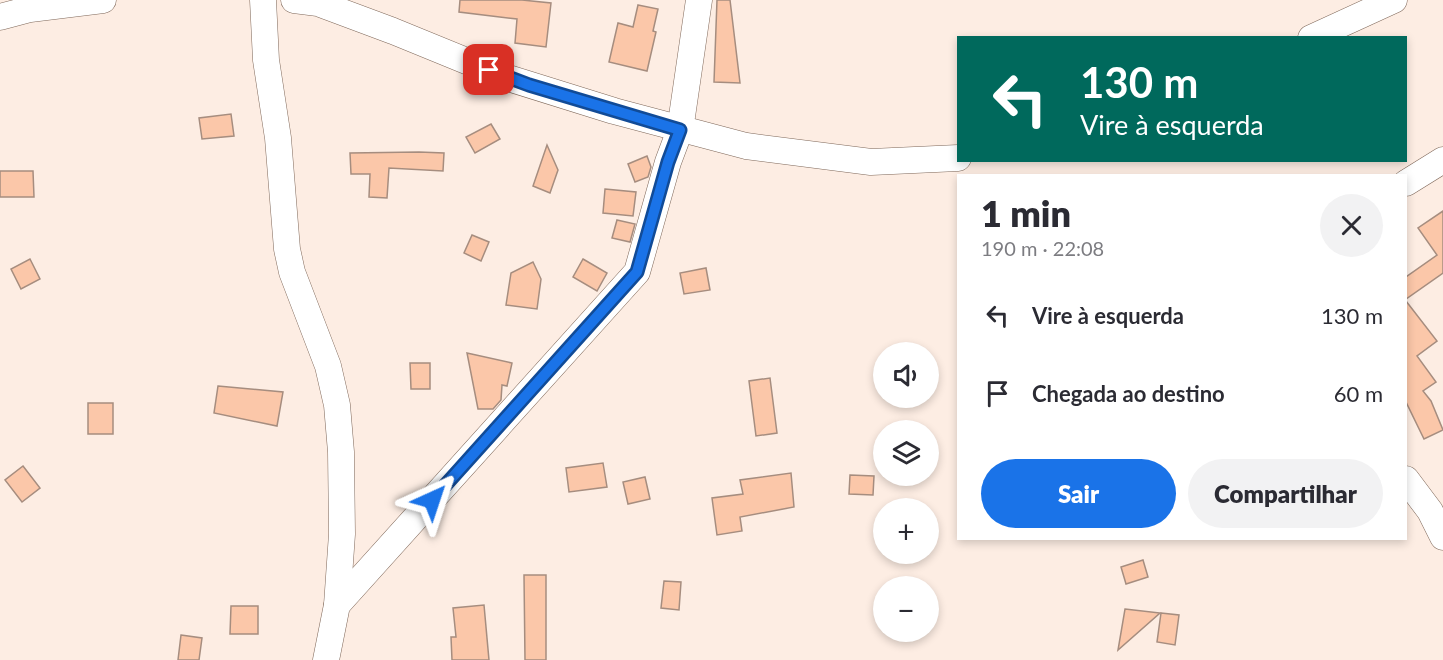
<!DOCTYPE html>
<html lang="pt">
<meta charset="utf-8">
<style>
:root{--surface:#fff;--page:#f2f2f3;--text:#2b2b33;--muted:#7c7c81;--accent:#1a73e8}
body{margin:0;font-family:Lato,sans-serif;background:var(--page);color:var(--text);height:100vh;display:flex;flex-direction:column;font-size:22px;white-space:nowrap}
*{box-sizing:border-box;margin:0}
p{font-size:20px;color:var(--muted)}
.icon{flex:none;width:33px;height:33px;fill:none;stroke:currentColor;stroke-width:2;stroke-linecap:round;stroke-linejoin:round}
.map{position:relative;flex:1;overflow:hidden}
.side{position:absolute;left:957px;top:174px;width:450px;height:366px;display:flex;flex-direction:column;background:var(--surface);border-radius:0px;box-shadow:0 3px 9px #0003}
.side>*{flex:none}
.guide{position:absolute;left:957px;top:36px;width:450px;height:126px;border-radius:0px;box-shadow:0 3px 9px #0003;background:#00695c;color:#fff;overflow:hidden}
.fabs{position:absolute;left:873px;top:342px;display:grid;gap:12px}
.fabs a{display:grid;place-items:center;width:66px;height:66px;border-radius:50%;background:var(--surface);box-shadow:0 3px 9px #0003;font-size:30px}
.pin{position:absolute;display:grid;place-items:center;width:51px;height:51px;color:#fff;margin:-26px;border-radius:12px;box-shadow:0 3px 9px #0006}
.me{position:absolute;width:66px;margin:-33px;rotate:42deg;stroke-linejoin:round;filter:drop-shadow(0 0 4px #0008)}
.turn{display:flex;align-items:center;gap:21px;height:126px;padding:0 24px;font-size:27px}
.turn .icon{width:78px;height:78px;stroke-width:2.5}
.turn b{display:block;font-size:42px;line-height:51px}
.round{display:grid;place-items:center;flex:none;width:63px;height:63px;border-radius:32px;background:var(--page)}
.head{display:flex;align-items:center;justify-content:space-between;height:102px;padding:0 24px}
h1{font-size:36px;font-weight:800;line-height:45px}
.action{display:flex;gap:12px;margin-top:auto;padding:12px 24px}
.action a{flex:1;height:69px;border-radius:36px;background:var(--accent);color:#fff;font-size:24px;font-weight:800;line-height:69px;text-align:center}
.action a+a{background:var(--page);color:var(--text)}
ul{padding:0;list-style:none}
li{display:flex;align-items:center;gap:18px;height:78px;padding:0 24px}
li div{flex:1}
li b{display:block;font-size:22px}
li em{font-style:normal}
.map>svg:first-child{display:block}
.building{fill:#fbc7a9;stroke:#a68d7f;stroke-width:1.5}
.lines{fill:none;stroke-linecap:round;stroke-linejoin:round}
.street-casing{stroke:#7f685a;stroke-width:27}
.street{stroke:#fff;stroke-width:26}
.route-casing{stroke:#114b97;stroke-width:15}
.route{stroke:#1a73e8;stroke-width:10}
</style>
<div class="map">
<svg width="1443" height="660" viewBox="0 0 1443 660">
<rect width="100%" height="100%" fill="#fdede3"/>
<!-- building -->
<g class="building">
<polygon points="460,0 522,0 551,3 546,47 515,43 517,19 459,12"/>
<polygon points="717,0 730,0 740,83 714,82"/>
<polygon points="638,5 658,9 653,31 656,32 647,71 609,62 618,23 633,27"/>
<polygon points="231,114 234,136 202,139 199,118"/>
<polygon points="491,124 500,139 475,153 466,137"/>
<polygon points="547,145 558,170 550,193 533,186"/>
<polygon points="419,152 444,153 443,171 389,168 387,198 369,197 370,174 351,174 350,153"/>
<polygon points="647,156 651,167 648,177 635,182 628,164"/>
<polygon points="0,171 33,171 34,197 0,197"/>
<polygon points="605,189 636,192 633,216 603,213"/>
<polygon points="1443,211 1443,273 1406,299 1406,277 1437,255 1418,228"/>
<polygon points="617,220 635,224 630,242 612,238"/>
<polygon points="472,235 489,242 481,261 464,253"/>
<polygon points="30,259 40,279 21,289 11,269"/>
<polygon points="583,259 607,273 597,291 573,277"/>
<polygon points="533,262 541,279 537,309 506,305 511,273"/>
<polygon points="706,268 710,290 684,294 680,273"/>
<polygon points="1406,301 1437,341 1417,356 1436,382 1423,391 1431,401 1443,430 1424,439 1406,402"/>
<polygon points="467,353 512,363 507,386 502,385 501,400 493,409 478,409"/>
<polygon points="410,363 430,363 430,389 411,389"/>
<polygon points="770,378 777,433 756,436 749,381"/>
<polygon points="218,386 283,392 277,426 214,413"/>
<rect x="88" y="403" width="25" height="31"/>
<polygon points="603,463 607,487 569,492 566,468"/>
<polygon points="23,466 40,488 22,502 5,480"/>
<polygon points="791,473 794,507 740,517 742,531 717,535 712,498 743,494 740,480"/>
<polygon points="850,475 874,476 873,495 849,494"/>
<polygon points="645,477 650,499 628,504 623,482"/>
<polygon points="1143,560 1148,577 1126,584 1121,567"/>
<polygon points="524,575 546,575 546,660 525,660"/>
<polygon points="664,581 681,582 679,610 661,608"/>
<polygon points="484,605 489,660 452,660 451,637 456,637 453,608"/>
<polygon points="231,606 258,606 258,634 230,634"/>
<polygon points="1125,609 1160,613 1118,650"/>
<polygon points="1161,613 1179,615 1175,645 1157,642"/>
<polygon points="181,635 202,638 199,660 178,660"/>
</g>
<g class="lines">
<defs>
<g id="street">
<polyline points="263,0 266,60 278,138 287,249 292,272 328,366 337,405 341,452 342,534 337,605"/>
<polyline points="294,0 318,3 393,31 508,78 614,111 746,146 871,162 958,158"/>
<polyline points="0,17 30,9 103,0"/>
<polyline points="1311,38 1394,0"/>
<polyline points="1406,183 1443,160"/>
<polyline points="1406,479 1430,511 1443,537"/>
<polyline points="326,660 337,605 637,272 668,162 680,130 699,0"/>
</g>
</defs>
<!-- street casing -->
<use href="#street" class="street-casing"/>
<!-- street -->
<use href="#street" class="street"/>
</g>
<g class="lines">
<defs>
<polyline id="route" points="432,500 637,272 668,162 680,130 529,85 489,70"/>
</defs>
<!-- route casing -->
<use href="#route" class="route-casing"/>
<!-- route -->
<use href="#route" class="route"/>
</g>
</svg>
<div class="fabs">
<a><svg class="icon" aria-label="sound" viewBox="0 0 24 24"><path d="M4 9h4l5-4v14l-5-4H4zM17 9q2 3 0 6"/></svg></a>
<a><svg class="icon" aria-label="layers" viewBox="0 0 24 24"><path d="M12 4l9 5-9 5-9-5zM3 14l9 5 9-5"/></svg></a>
<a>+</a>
<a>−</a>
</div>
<div class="pin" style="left:489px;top:70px;background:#d93025"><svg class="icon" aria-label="arrive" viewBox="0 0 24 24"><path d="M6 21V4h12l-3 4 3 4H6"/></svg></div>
<svg class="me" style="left:432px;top:500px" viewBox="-20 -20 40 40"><path d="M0-17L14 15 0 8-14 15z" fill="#1a73e8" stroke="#fff" stroke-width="4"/></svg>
<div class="guide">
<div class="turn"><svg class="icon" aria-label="left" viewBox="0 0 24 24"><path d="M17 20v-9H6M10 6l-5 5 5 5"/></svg><div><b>130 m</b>Vire à esquerda</div></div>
</div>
<section class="side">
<div class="head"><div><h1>1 min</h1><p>190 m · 22:08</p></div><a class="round"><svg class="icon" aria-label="close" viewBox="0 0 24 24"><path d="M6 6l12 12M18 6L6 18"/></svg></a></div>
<ul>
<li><svg class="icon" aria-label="left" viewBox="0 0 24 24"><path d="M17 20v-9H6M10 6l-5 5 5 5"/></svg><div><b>Vire à esquerda</b></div><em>130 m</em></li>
<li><svg class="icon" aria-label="arrive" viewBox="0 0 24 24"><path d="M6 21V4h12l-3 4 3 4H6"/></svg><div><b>Chegada ao destino</b></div><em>60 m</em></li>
</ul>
<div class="action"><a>Sair</a><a>Compartilhar</a></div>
</section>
</div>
